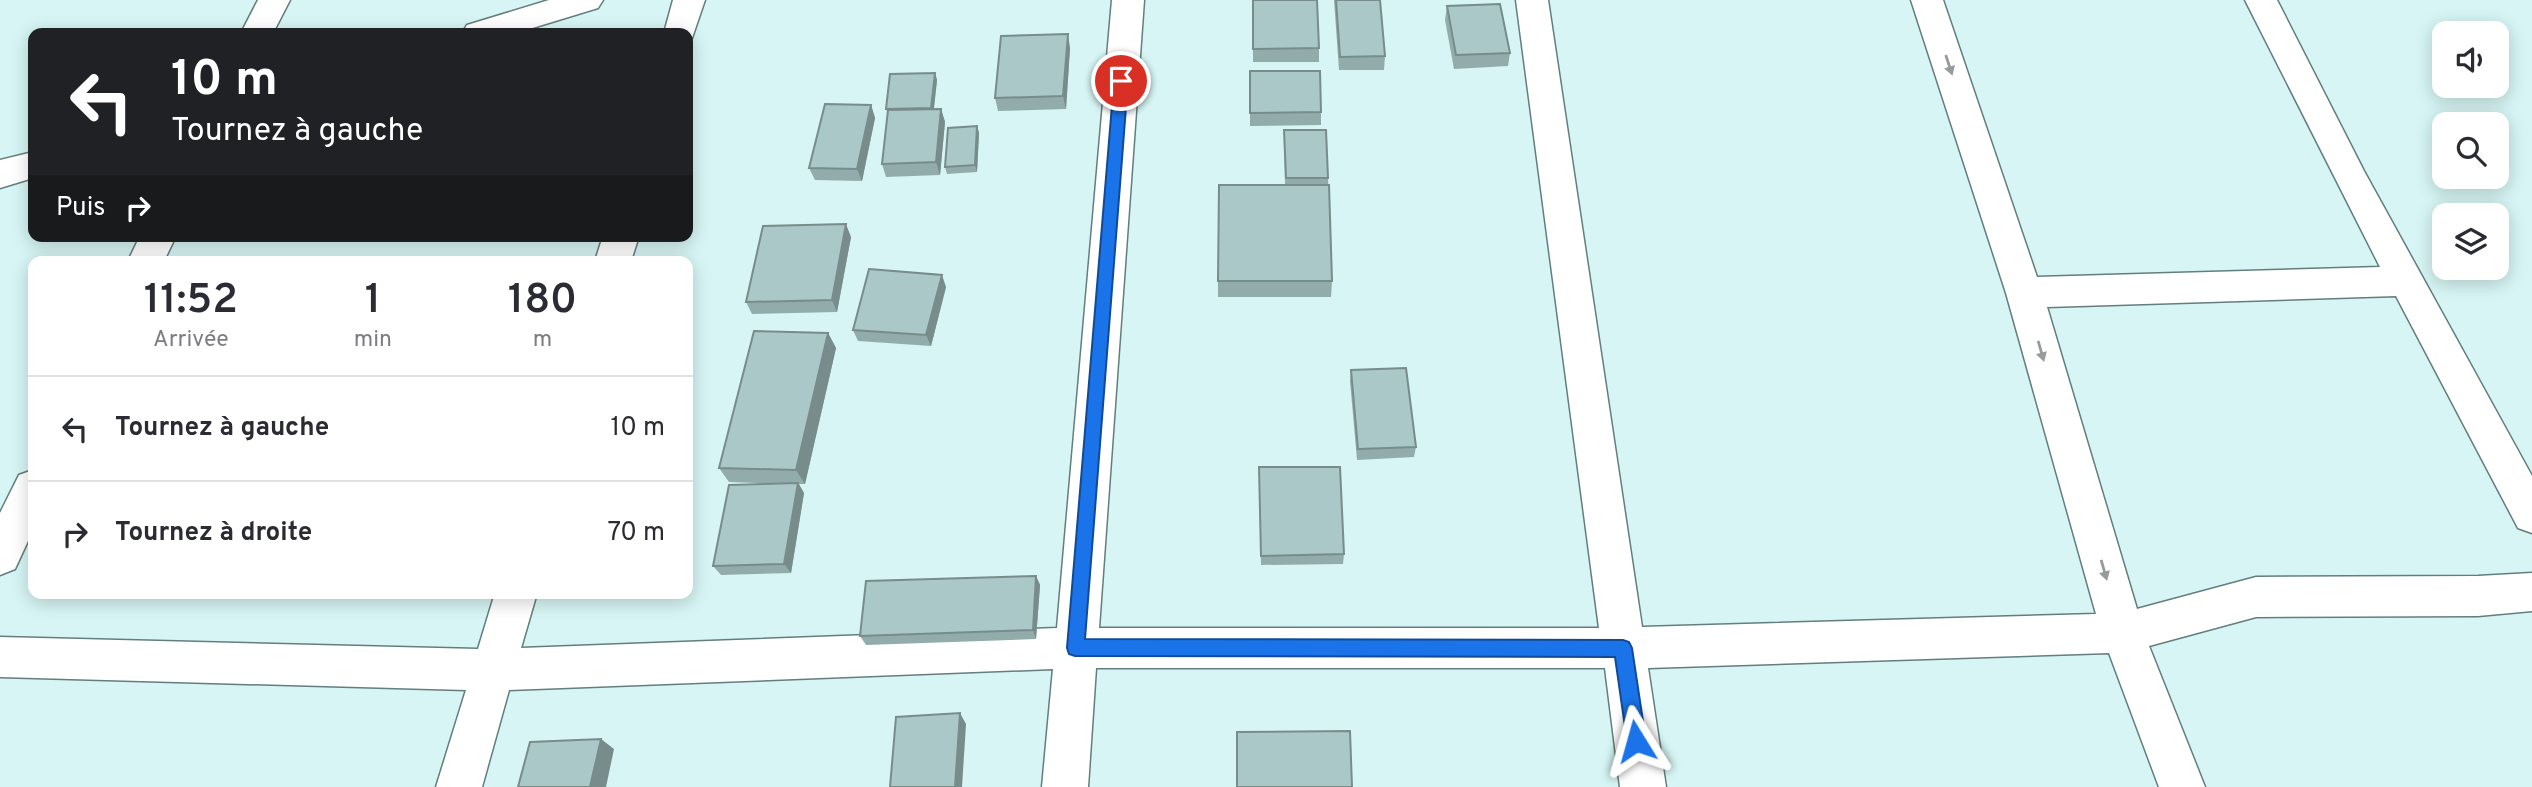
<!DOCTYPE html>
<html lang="fr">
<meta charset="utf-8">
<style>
:root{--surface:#fff;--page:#f7f7f7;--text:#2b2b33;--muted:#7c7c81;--line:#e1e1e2}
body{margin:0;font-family:Overpass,sans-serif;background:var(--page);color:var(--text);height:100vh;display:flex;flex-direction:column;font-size:26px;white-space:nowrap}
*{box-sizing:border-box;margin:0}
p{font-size:23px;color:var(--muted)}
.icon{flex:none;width:38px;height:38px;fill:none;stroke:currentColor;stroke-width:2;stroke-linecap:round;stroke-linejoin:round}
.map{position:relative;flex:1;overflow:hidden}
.details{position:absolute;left:28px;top:256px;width:665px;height:343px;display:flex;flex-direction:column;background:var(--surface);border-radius:14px;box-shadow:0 4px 18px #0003}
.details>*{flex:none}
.banner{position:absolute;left:28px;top:28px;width:665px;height:214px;border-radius:14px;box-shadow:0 4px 18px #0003;background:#202124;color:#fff;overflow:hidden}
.tools{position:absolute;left:2432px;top:21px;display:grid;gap:14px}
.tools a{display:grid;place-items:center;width:77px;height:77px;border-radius:14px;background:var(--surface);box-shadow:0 4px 18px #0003;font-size:35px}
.pin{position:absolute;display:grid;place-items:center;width:60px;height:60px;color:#fff;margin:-30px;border:4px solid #fff;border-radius:50%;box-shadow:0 2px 7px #0007}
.me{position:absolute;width:77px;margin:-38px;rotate:352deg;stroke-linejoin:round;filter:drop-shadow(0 0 5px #0008)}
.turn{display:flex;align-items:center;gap:24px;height:147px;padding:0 28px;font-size:32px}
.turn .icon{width:91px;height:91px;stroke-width:2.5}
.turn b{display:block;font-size:49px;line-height:60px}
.then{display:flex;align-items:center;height:66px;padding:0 28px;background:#0003;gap:14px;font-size:26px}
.eta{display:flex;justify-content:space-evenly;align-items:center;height:119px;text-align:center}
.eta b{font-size:42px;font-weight:600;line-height:49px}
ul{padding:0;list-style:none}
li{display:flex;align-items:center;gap:21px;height:105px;padding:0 28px;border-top:2px solid var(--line)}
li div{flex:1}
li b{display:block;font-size:26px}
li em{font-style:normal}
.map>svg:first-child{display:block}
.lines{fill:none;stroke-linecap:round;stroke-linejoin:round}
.street-casing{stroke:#637e7e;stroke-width:3}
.secondary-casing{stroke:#637e7e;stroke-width:3}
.street{fill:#fff;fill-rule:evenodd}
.secondary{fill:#fff;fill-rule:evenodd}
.wall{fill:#92acab}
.shaded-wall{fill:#778c8b}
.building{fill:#aac8c7;stroke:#778c8b;stroke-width:2}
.oneway{fill:#969c9c}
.route{fill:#1a73e8;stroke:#114b97;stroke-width:2}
</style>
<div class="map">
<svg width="2532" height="787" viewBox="0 0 2532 787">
<rect width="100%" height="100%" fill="#d6f5f4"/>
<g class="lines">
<defs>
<g id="street">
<polygon points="549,0 603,0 598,8 516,33 462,33 467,25"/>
<polygon points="673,0 705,0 691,41 688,42 688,33 664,33"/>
<polygon points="1112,0 1144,0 1099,628 1599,628 1516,0 1548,0 1642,627 2096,614 2006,293 1911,0 1943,0 2037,277 2380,267 2245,0 2277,0 2364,171 2532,476 2532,533 2518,528 2396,296 2047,307 2137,609 2256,577 2478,576 2532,573 2532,611 2478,616 2256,617 2149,646 2205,787 2159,787 2109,653 1648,668 1666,787 1620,787 1605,668 1096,668 1088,787 1042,787 1053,669 509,690 482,787 436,787 466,690 0,677 0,637 478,649 495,593 537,593 521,648 1057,628"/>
<polygon points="33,152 33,178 0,188 0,160"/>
<polygon points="603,236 639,236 631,261 595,261"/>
</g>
<g id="secondary">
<polygon points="258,0 290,0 273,33 241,33"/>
<polygon points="140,236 176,236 164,261 128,261"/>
<polygon points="33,470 33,530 15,569 0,575 0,513 19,475"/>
</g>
</defs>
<!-- street casing -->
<use href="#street" class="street-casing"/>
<!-- secondary casing -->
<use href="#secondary" class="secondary-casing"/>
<!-- street -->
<use href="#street" class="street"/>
<!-- secondary -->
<use href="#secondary" class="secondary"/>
</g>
<!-- wall -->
<g class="wall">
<polygon points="1253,0 1319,48 1319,62 1253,62"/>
<polygon points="1334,0 1380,0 1385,56 1384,70 1339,70"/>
<polygon points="1447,6 1510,53 1508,66 1454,69 1445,20"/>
<polygon points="1070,48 1066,109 998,111 995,98"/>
<polygon points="1250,71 1321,112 1321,125 1250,126"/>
<polygon points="935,73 937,80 934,109 941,109 945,122 940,175 886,177 882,164 888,114 886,109"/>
<polygon points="871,105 875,118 862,181 815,180 809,168"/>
<polygon points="977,126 979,133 977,172 947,174 945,167"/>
<polygon points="1284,130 1328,178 1332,281 1331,297 1218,297 1218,281 1285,185"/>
<polygon points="851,237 837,312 752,314 746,302"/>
<polygon points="946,287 931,346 858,341 853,330"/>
<polygon points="828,333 836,348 805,484 799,484 804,493 791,573 721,575 713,566 780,484 729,482 719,468"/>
<polygon points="1351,370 1416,447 1414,457 1357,460 1350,381"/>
<polygon points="1259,467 1344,554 1343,564 1261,565"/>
<polygon points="1036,576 1040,585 1036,639 866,645 860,636"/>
</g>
<!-- shaded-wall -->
<g class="shaded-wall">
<polygon points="1068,34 1070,48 1066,109 1063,96"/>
<polygon points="935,73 937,80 933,115 931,108"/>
<polygon points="871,105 875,118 862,181 857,169"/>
<polygon points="941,109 945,122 940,175 936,162"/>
<polygon points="977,126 979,133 977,172 975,165"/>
<polygon points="846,224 851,237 837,312 832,300"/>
<polygon points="942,275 946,287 931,346 926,335"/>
<polygon points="828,333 836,348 805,484 796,470"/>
<polygon points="798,483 804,493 791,573 784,564"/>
<polygon points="1036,576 1040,585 1036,639 1033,630"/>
<polygon points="960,713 966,724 962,787 955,787"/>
<polygon points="601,739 614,749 606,787 590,787"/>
</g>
<!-- building -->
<g class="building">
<polygon points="1253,0 1317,0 1319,48 1253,49"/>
<polygon points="1336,0 1380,0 1385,56 1340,57"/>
<polygon points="1500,4 1510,53 1456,55 1447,6"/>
<polygon points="1068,34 1063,96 995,98 1001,36"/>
<polygon points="1250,71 1320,71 1321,112 1250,113"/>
<polygon points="935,73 931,108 886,109 890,74"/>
<polygon points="825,104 871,105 857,169 809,168"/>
<polygon points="941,109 936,162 882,164 888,110"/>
<polygon points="977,126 975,165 945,167 948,128"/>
<polygon points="1284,130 1326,130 1328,178 1286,178"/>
<polygon points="1219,185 1329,185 1332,281 1218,281"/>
<polygon points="846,224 832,300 746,302 763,226"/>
<polygon points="869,269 942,275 926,335 853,330"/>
<polygon points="754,331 828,333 796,470 719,468"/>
<polygon points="1406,368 1416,447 1358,449 1351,370"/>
<polygon points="1259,467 1340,467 1344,554 1261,556"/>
<polygon points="798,483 784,564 713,566 729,485"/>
<polygon points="1036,576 1033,630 860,636 866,581"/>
<polygon points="960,713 955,787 890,787 896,717"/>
<polygon points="1350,731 1352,787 1237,787 1237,732"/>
<polygon points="601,739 590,787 518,787 530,742"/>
</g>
<!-- one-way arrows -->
<defs><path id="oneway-solid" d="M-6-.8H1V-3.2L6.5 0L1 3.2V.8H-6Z" transform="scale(1.75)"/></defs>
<g class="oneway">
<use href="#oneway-solid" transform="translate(1949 65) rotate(72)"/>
<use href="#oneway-solid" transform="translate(2041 351) rotate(74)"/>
<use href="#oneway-solid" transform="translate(2104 570) rotate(74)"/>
</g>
<!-- route -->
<polygon class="route" points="1121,76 1128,81 1085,639 1623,640 1629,642 1632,648 1646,741 1643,747 1636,750 1630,747 1627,741 1615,657 1075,656 1069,654 1067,648 1114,81"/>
</svg>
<div class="tools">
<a><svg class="icon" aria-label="sound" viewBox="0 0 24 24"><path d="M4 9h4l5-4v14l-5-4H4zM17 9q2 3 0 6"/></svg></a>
<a><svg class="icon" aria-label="search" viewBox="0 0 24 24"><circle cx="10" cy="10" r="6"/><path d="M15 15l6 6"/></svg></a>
<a><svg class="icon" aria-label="layers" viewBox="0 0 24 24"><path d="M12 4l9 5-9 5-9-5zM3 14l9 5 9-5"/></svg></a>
</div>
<div class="pin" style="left:1121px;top:81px;background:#d93025"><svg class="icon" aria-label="arrive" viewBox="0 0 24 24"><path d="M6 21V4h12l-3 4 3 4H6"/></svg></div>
<svg class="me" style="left:1636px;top:741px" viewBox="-20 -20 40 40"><path d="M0-17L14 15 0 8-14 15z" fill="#1a73e8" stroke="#fff" stroke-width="4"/></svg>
<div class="banner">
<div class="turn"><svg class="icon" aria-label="left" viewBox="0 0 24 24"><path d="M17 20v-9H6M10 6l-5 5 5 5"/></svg><div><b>10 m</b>Tournez à gauche</div></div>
<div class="then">Puis<svg class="icon" aria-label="right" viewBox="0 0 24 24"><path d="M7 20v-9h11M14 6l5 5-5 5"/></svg></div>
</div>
<section class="details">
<div class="eta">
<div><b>11:52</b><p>Arrivée</p></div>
<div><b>1</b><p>min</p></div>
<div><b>180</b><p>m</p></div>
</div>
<ul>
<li><svg class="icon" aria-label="left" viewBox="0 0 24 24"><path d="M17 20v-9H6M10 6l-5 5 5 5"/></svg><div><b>Tournez à gauche</b></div><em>10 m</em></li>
<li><svg class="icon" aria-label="right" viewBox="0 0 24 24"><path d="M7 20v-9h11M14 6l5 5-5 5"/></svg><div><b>Tournez à droite</b></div><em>70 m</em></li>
</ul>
</section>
</div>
